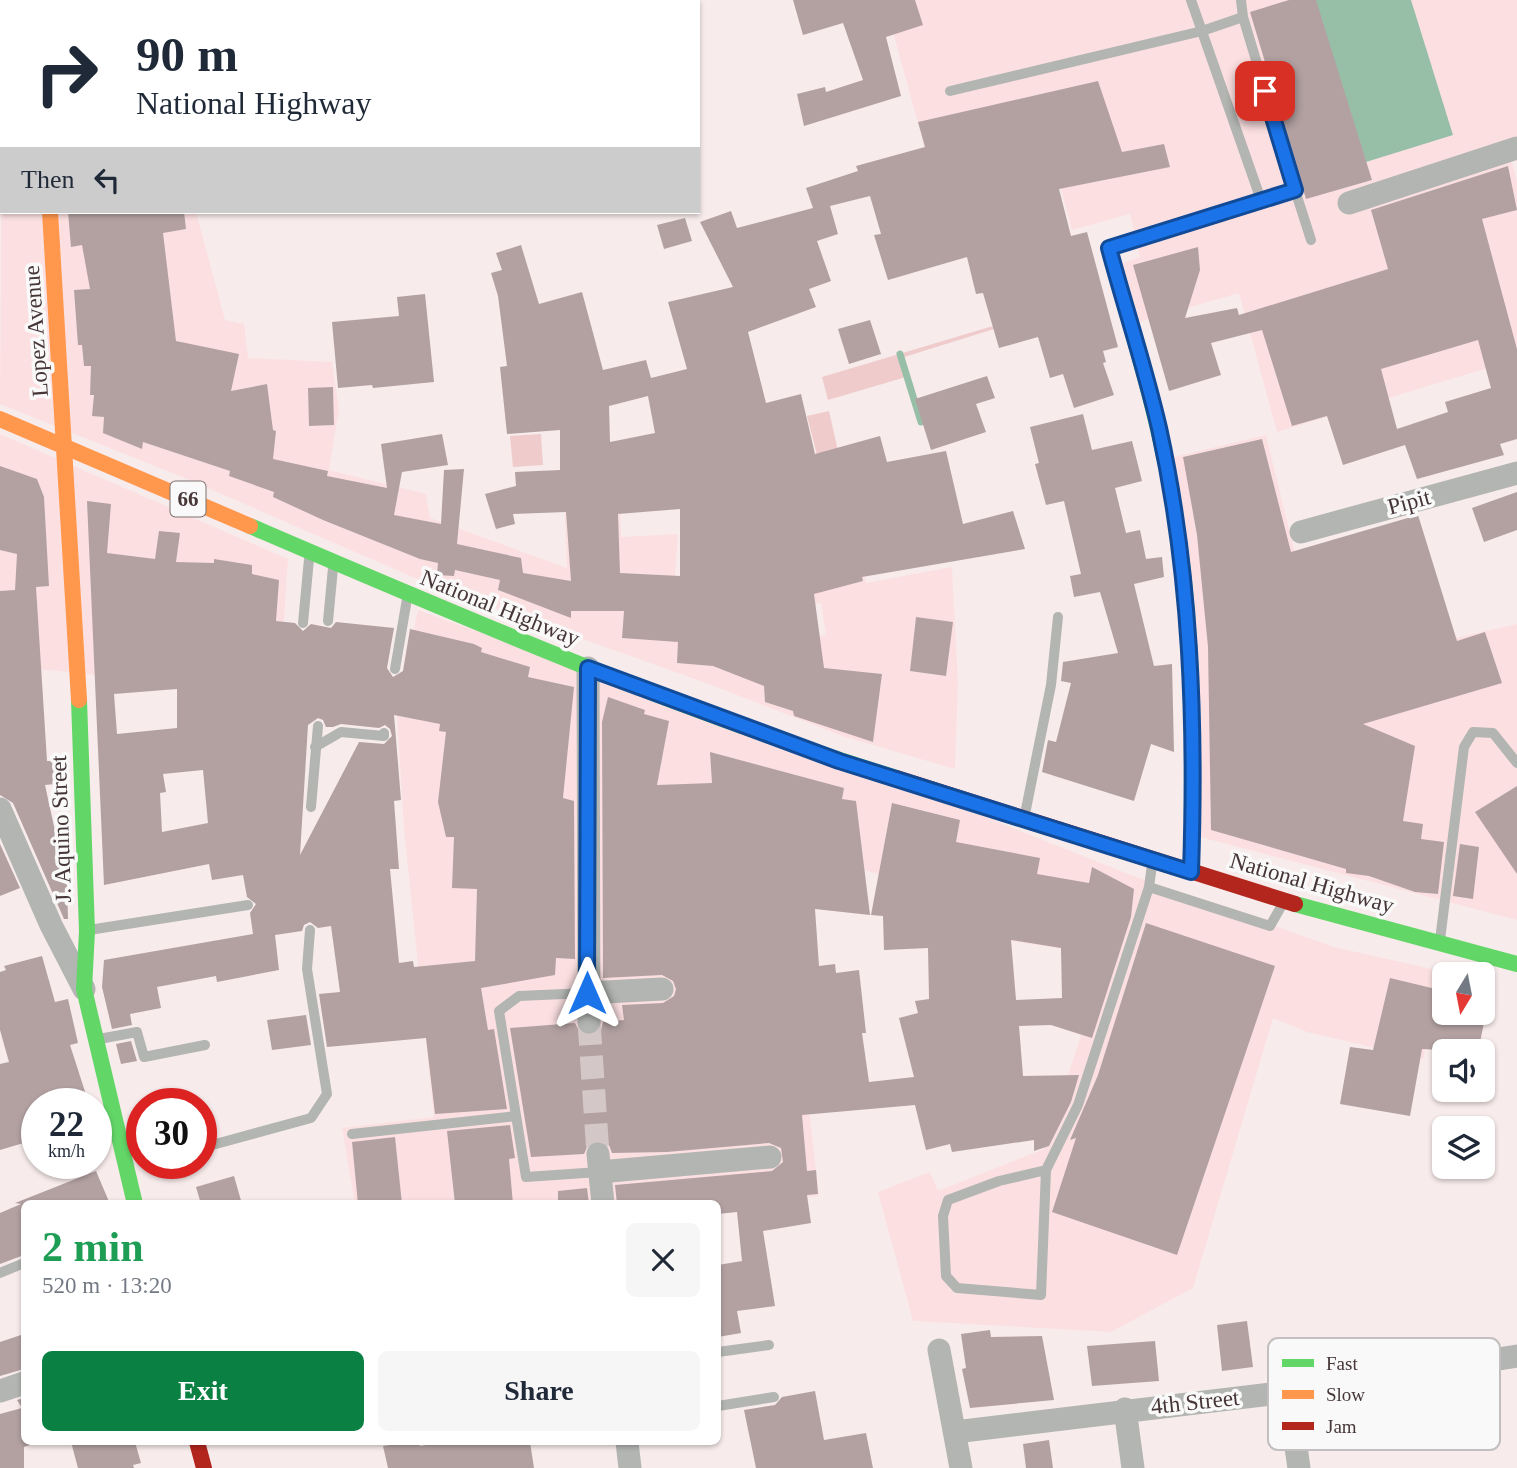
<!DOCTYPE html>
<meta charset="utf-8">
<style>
:root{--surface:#fff;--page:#f6f6f7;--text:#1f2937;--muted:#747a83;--accent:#0b8043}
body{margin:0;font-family:Georgia,serif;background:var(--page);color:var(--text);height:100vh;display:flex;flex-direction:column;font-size:26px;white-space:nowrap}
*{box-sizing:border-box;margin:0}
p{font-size:23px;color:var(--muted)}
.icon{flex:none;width:38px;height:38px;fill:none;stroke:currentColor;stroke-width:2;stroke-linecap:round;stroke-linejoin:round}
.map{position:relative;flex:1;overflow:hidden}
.details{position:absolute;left:21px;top:1200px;width:700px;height:245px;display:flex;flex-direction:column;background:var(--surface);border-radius:10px;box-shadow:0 2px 5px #0004}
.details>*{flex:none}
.banner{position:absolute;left:0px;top:0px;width:700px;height:214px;box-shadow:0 2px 5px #0004;background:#fff;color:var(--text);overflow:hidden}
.needle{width:46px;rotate:190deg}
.buttons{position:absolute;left:1432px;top:962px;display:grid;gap:14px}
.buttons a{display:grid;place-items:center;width:63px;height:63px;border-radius:10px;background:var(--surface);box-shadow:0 2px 5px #0004;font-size:35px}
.speed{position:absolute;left:21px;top:1088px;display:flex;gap:14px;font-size:35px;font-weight:700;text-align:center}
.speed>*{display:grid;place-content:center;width:91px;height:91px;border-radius:50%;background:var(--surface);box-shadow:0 2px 5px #0004;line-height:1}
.speed small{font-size:18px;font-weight:400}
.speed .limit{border:10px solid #d22;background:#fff;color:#111}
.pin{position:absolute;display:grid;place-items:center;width:60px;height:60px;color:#fff;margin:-30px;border-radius:14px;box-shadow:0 4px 10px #0006}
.me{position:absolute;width:77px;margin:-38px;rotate:0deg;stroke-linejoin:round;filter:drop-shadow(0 0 5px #0008)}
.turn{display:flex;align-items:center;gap:24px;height:147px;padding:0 21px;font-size:32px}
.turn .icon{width:91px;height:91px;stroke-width:2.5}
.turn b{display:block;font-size:49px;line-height:60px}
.then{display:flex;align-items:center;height:66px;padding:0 21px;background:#0003;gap:14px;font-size:26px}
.round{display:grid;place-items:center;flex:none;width:74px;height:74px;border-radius:10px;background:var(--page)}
.overview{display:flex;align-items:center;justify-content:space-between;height:119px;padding:0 21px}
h1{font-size:42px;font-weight:700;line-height:52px;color:#1e9e55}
.cta{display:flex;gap:14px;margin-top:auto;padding:14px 21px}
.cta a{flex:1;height:80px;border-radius:10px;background:var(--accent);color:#fff;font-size:28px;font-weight:700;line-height:80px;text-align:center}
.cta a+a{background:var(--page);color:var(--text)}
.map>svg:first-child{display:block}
.built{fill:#fce0e1;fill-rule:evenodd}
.green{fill:#efcbcc}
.water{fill:#97bea6}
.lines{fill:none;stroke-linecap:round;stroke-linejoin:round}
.stream{stroke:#97bea6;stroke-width:7}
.building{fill:#b3a1a2;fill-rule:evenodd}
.street-tunnel{stroke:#d4c7c7;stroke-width:23;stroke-dasharray:23 11;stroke-linecap:butt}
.lane{stroke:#b2b5b1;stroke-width:10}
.street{stroke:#b2b5b1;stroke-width:23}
.fast{stroke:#63d668;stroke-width:16}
.slow{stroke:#ff974d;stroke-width:16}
.jam{stroke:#b3261e;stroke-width:16}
.route-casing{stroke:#114b97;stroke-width:18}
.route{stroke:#1a73e8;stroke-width:12}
.labels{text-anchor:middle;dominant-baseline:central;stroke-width:7;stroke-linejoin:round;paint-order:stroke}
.shield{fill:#f9f9f9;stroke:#7c7071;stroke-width:2}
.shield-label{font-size:21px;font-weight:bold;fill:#463637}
.street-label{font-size:23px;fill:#463637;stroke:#f9f9f9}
.key{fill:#f9f9f9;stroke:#c3bebf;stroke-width:2}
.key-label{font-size:19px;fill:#463637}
</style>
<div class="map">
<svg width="1517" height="1468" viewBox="0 0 1517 1468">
<rect width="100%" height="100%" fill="#f8ebeb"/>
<!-- built -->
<g class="built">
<polygon points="37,0 332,0 332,2 38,2"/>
<polygon points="884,0 1517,0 1517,142 1508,146 1517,182 1517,359 1277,432 1239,293 1135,323 1118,265 1140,257 1130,214 1072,230 1058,178 941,206"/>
<path d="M2 116V212H196L225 320 244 324 248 358 332 362 339 409 329 470 426 494 430 518 567 568 563 476 619 472 621 537 678 534 671 630 847 496 866 583 952 567 958 683 955 769 845 737 709 684 436 587 182 477 0 404ZM821 603 826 635 761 645 758 609Z"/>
<polygon points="0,434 288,559 279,694 0,665"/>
<polygon points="1266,435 1323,668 1517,624 1517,920 1200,837 1170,458"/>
<polygon points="418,610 958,806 1136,877 1334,947 1441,971 1423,1059 1307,1032 1273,1018 1193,1288 1111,1332 913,1321 878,1192 930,1172 938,1191 1044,1149 1081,1035 1064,1029 1063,949 1011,941 1029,1141 949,936 880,875 810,853 792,962 819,1196 718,1206 355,1204 342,1128 434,1117 404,830 397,715"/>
</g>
<!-- green -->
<g class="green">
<polygon points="993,326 994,329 901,358 906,377 828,400 822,377"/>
<polygon points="829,411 838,451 817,455 807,416"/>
<polygon points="541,434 543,465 513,467 510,436"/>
</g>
<!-- water -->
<polygon class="water" points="1315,0 1411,0 1453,135 1366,162"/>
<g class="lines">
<!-- stream -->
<polyline class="stream" points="900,354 921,422"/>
</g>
<!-- building -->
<g class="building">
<polygon points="793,0 915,0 923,25 886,37 901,96 804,126 797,94 825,87 826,92 863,80 843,23 803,35"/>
<polygon points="1289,0 1316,0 1372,180 1306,199 1250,12"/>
<path d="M1098 81 1122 152 1164 144 1170 167 1059 189 1071 236 1087 232 1118 347 1103 351 1106 362 1103 363 1114 395 1074 408 1063 374 1050 378 1038 337 999 348 983 293 976 294 967 257 888 280 874 235 881 234 870 196 830 206 838 234 817 241 831 281 809 289 816 307 748 332 766 403 801 394 815 454 880 436 887 462 946 451 963 524 1013 511 1025 549 862 577 863 581 814 594 824 668 882 674 873 742 794 716 793 711 765 702 764 686 713 666 677 663 678 642 622 638 624 611H571V618L498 590 500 580 455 570 454 576 437 575 438 563 420 559 323 520 273 497 274 492 229 476 230 471 143 442 142 449 103 433 104 417 92 416 94 395H90L91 366H84L82 345H78L74 290 90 289 82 245 71 247 68 212H184L186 229 163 233 176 341 239 354 231 391 267 384 273 430 276 431 273 459 328 471 327 476 387 488 381 444 442 434 448 465 402 472 394 515 441 524 444 470 464 469 457 544 521 558 523 573 571 581 566 512 513 514 515 524 496 529 485 494 516 486 515 472 560 470V430L507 434 500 367 507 366 498 296 491 273 502 270 496 253 521 245 539 304 582 292 603 370 646 360 651 378 687 369 668 302 733 287 700 222 731 211 737 228 813 208 806 188 858 171 856 166 925 147 918 122ZM648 396 655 433 610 442 609 406ZM680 509V576L620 573 618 514Z"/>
<path d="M1508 166 1517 210 1482 219 1517 349V439L1500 444 1504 455 1417 479 1405 445 1343 465 1327 416 1292 426 1262 330 1211 343 1221 375 1169 391 1133 265 1198 247 1200 270 1185 318 1237 308 1239 315 1388 269 1371 210ZM1478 340 1491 388 1445 402 1448 412 1397 429 1381 369Z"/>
<polygon points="685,218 692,241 664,249 657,225"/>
<polygon points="425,294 434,382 373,388 372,385 338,388 332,322 399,316 397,297"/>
<polygon points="870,320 881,354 849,364 838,329"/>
<polygon points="987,376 995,398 976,404 986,432 931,450 915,399"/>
<polygon points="333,387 334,425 309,426 308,388"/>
<polygon points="1083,414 1092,450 1132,441 1142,481 1115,488 1126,533 1140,530 1146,559 1162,557 1164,577 1134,584 1154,666 1172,664 1174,752 1151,744 1134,801 1042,772 1048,740 1056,742 1071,683 1061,681 1063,662 1118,653 1100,592 1074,597 1070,576 1081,574 1064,501 1046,505 1035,464 1039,463 1030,427"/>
<polygon points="1262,439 1291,552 1418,515 1457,641 1485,632 1502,683 1363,724 1415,746 1403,821 1423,824 1421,839 1444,842 1438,894 1415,892 1369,876 1346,873 1346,869 1211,830 1208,647 1197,535 1183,457"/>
<polygon points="0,466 37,479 44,497 49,586 36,587 47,761 64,761 65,783 45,785 67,886 68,919 64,919 13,803 0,795 0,591 15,590 17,554 0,550"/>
<polygon points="1517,492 1517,530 1484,542 1472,508"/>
<path d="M87 501 111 504 107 553 155 559 159 531 180 533 176 562 214 563V559L252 565V574L279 580 276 621 295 623 303 631 311 624 331 628 336 622 394 628 387 668 393 677 403 671 410 629 474 644 482 648 481 652 530 667 528 677 574 687 563 798 574 801 575 959 556 958 555 975 481 988 488 1030 494 1029 507 1109 435 1114 426 1038 327 1047 319 994 340 992 331 926 318 928 310 922 304 925 302 931 275 935 279 970 217 982 216 976 157 987 161 1008 130 1014 132 1025 112 1029 102 987 104 960 253 934 250 913 256 904 247 897 243 875 212 880 209 864 104 885ZM177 689V728L117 734 114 694ZM394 715 440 724 439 731 446 732 438 802 446 837H454L452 888 477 889 475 961 414 967 413 961 399 963 390 869H399L394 801 401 800ZM318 718 323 720 326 727H333L341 724 379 728 385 725 390 729 392 736 384 744 359 742 300 855 308 725ZM203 770 208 823 162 832 160 793 166 792 163 774Z"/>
<polygon points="916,617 953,622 946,676 910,671"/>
<path d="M608 697 645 710 644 714 669 721 657 785 712 783 710 752 844 788 842 799 856 801 870 915 815 909 819 966 835 964 836 973 859 970 866 1033H862L869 1082 914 1077 899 1018 918 1013 915 1001 929 999 928 948 884 950 883 916 871 915 892 803 960 820 956 842 1040 858 1037 874 1089 883 1092 867 1134 889 1131 917 1092 1038 1051 1025 1019 1026 1023 1076 1079 1075 1071 1102 1049 1146 1034 1151V1140L952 1152 950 1144 926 1150 915 1105 802 1115 807 1171 816 1170 818 1194 807 1195 811 1223 763 1231 775 1306 737 1311 741 1333 718 1337V1265L742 1261 737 1212 718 1214V1204H617L615 1185 772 1171 783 1162 781 1148 769 1143 667 1152 612 1153 609 1145 597 1140 589 1143 584 1154 531 1157 510 1028 575 1023 581 1034 590 1036 601 1030 603 1022 624 1020 622 1005 663 1003 674 996 676 989 673 981 662 975 603 978 602 722ZM1011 940 1061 948 1062 998 1016 1000Z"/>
<polygon points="1517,786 1517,874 1475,812"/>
<polygon points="0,844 20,888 0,896"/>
<polygon points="1460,844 1479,847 1473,899 1453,896"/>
<polygon points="1146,923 1275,966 1177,1255 1052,1212 1076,1138 1070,1140 1098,1075"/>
<polygon points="42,956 55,1002 68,999 78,1043 70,1045 89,1104 37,1104 37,1139 0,1150 0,1064 9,1062 0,1030 0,972 6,970 4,966"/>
<polygon points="1390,978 1444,991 1444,1013 1486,1013 1478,1052 1422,1049 1410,1116 1340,1104 1350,1047 1373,1050"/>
<polygon points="306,1015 311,1045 272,1050 267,1020"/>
<polygon points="131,1041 137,1061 121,1064 116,1044"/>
<polygon points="510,1125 515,1158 509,1159 513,1204 455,1204 447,1131"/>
<polygon points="395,1137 402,1204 358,1204 352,1142"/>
<polygon points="96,1171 110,1204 24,1204 24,1255 0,1264 0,1213 21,1204 15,1203"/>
<polygon points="234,1176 242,1204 201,1204 196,1187"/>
<polygon points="587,1188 589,1204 558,1204 558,1191"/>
<polygon points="1247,1321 1253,1367 1222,1371 1217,1325"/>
<polygon points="990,1330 991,1337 1042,1336 1054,1400 970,1408 962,1369 966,1368 961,1334"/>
<polygon points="24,1334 24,1369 0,1376 0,1342"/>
<polygon points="1155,1341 1159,1381 1092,1386 1087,1346"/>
<polygon points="815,1391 824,1440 866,1433 873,1468 756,1468 744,1410 775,1405 782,1397"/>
<polygon points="24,1398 24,1442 30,1445 24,1447 24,1468 0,1468 0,1414 22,1408 17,1400"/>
<polygon points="1049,1440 1053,1468 1026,1468 1023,1444"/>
<polygon points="71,1442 135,1442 141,1463 133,1465 134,1468 78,1468"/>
<polygon points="412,1442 419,1442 420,1446 443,1442 530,1442 534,1468 388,1468 383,1446"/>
</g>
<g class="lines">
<!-- street-tunnel -->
<polyline class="street-tunnel" points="589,1022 598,1154"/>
<!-- lane -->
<g class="lane">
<polyline points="1241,0 1243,17 1295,190"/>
<polyline points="950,91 1202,31 1243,17"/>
<polyline points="1261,200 1295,190 1311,240"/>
<polyline points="1112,247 1261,200 1191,0"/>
<polyline points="328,621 333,568"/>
<polyline points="303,623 309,559"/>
<polyline points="395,669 407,599"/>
<polyline points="315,747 341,732 384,736 384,733"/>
<polyline points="311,807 318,726"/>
<polyline points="1025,814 1051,685 1058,617"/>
<polyline points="1149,887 1270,926 1282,905"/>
<polyline points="89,930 248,905"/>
<polyline points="1440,940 1464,747 1473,732 1493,733 1517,763"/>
<polyline points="587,993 519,996 499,1011 526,1177 599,1172"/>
<polyline points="99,1039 137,1032 144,1057 205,1045"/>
<polyline points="352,1134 516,1116"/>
<polyline points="201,1148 311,1118 327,1094 307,969 310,930"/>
<polyline points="1046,1170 999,1181 948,1200 943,1216 946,1276 957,1288 1041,1295 1046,1170 1078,1105 1149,887 1152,865"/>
<polyline points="0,1273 24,1263"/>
<polyline points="718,1352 769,1345"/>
<polyline points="718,1406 774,1397"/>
</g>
<!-- street -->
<g class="street">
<polyline points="1349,203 1517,148"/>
<polyline points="1301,532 1517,473"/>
<polyline points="588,668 589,1022"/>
<polyline points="0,809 51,925 84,989"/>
<polyline points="587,993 662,989"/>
<polyline points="598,1154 603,1204"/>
<polyline points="599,1172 770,1157"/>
<polyline points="939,1350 961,1468"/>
<polyline points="0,1391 24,1383"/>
<polyline points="1288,1392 1299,1468"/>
<polyline points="1125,1409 1133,1468"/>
<polyline points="955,1432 1288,1392 1517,1356"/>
<polyline points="627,1442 630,1468"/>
</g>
<!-- fast -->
<g class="fast">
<polyline points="31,0 31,2"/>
<path d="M1109 248C1130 325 1154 401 1169 480 1194 609 1195 741 1191 872"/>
<path d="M250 526C462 617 675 709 896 778"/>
<polyline points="79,700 87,931 84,989 135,1204"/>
<polyline points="1295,904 1517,964"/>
</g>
<!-- slow -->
<g class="slow">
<polyline points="50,212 79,700"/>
<polyline points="0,419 250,526"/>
</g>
<!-- jam -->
<g class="jam">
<polyline points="896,778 1295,904"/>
<polyline points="197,1442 204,1468"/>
</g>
</g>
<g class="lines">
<defs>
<path id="route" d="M587 993 588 668 839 761 1191 872C1196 723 1191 573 1159 428 1145 367 1125 308 1109 248L1295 190 1265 91"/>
</defs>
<!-- route casing -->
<use href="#route" class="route-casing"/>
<!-- route -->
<use href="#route" class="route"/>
</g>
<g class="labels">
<!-- shield labels -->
<rect class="shield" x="170.5" y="481.5" width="35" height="35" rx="5"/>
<g class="shield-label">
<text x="188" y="499">66</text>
</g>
<!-- street labels -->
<g class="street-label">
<text transform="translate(36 331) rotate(-94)">Lopez Avenue</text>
<text transform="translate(1409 502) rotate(-15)">Pipit</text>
<text transform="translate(500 608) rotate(22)">National Highway</text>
<text transform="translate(61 829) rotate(-92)">J. Aquino Street</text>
<text transform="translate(1312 883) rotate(16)">National Highway</text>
<text transform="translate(1195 1402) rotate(-6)">4th Street</text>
</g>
</g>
<!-- legend -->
<rect x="1268" y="1338" width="232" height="112" rx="10" class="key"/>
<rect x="1282" y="1359" width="32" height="8" fill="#63d668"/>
<rect x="1282" y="1390" width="32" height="9" fill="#ff974d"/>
<rect x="1282" y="1422" width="32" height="8" fill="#b3261e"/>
<g class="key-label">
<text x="1326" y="1370">Fast</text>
<text x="1326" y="1401">Slow</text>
<text x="1326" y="1433">Jam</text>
</g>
</svg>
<div class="buttons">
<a><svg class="needle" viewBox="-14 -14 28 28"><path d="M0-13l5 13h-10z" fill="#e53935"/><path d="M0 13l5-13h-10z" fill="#747a83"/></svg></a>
<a><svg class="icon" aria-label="sound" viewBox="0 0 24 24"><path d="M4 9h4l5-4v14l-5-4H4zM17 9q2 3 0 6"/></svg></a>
<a><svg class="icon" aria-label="layers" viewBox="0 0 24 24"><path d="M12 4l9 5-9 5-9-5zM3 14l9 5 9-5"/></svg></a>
</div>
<div class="speed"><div>22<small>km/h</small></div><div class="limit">30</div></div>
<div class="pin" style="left:1265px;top:91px;background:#d93025"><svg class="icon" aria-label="arrive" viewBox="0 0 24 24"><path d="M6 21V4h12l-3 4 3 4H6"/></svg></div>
<svg class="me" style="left:587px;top:993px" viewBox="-20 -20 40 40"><path d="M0-17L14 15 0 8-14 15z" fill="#1a73e8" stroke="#fff" stroke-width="4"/></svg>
<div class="banner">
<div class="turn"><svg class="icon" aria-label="right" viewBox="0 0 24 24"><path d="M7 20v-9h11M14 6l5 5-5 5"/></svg><div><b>90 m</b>National Highway</div></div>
<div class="then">Then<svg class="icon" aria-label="left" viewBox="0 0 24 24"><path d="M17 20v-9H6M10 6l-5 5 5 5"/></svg></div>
</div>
<section class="details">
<div class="overview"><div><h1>2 min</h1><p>520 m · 13:20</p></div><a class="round"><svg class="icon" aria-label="close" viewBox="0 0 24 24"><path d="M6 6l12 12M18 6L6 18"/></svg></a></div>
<div class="cta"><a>Exit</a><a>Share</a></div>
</section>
</div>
